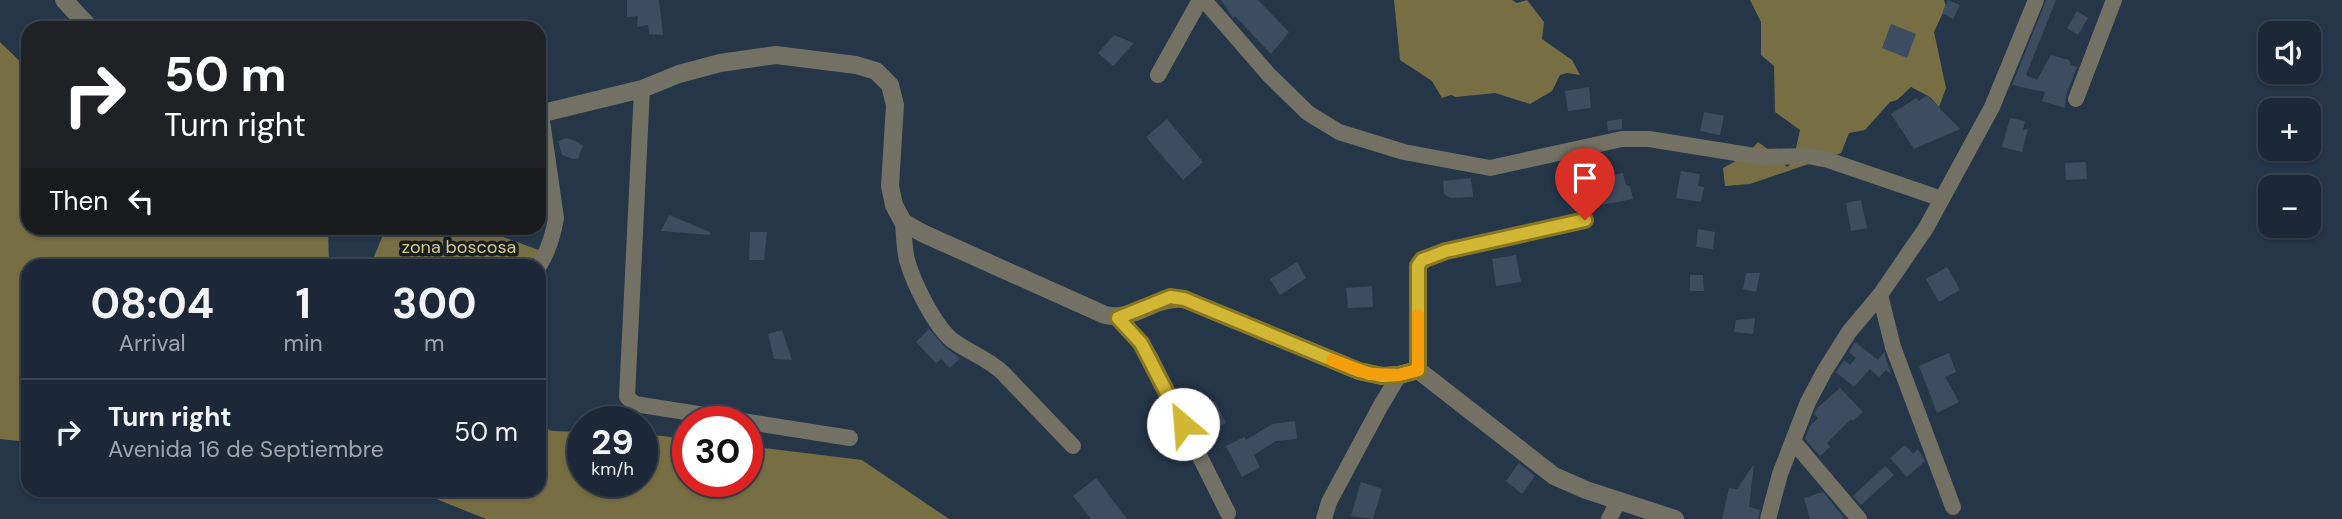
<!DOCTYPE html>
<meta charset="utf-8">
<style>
:root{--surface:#1c2837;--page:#293442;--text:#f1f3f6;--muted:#a0a6ad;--line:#3a4452}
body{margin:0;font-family:"DM Sans",sans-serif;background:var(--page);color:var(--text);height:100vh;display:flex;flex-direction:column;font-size:26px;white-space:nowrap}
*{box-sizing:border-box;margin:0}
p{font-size:23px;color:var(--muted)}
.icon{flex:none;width:38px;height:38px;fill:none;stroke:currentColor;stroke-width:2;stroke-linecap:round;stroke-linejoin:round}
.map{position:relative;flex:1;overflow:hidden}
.sheet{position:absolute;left:21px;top:259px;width:525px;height:238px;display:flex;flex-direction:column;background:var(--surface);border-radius:21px;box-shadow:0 2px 5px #0004,0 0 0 2px var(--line)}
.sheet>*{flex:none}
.hud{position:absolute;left:21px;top:21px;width:525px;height:214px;border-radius:21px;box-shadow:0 2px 5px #0004,0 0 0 2px var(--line);background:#202124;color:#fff;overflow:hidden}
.buttons{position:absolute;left:2258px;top:21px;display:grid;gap:14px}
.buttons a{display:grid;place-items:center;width:63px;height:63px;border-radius:14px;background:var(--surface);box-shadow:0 2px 5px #0004,0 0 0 2px var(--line);font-size:35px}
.speed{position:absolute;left:567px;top:406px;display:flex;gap:14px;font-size:35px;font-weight:700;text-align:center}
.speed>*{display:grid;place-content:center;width:91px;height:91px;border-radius:50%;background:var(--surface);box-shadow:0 2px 5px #0004,0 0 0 2px var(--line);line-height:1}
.speed small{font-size:18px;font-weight:400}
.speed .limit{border:10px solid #d22;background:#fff;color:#111}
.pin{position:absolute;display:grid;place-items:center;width:60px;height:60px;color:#fff;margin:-72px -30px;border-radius:50% 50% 50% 0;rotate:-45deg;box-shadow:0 0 7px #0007}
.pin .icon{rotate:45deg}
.me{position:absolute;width:77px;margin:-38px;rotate:333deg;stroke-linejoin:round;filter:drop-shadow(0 0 5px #0008)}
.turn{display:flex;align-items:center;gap:24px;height:147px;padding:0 28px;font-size:32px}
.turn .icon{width:91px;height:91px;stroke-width:2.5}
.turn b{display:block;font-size:49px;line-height:60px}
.then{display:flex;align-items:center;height:66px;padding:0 28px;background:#0003;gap:14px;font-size:26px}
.eta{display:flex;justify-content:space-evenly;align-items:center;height:119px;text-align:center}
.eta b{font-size:42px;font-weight:700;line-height:49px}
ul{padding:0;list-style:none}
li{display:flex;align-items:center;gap:21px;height:105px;padding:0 28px;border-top:2px solid var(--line)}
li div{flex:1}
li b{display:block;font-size:26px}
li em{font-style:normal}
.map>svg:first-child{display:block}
.forest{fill:#786e44}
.building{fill:#3c4d61}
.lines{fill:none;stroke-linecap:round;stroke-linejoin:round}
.minor{stroke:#737064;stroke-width:16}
.tertiary{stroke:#737064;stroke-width:18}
.route-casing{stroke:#872;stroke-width:18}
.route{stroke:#d2b735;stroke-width:12}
.slow{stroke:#f59e0b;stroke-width:12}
.labels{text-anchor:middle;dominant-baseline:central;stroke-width:7;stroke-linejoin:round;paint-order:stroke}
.park-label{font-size:18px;fill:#dac983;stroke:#151d25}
</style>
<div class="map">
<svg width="2342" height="519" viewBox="0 0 2342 519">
<rect width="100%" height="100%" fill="#253649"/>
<!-- forest -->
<g class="forest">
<polygon points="1394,0 1512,0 1517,3 1527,0 1544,22 1542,39 1572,60 1580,75 1567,73 1560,75 1552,91 1530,104 1495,93 1456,97 1451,95 1442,98 1432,81 1400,60"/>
<polygon points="1750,0 1944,0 1946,6 1934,32 1946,88 1939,107 1930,97 1911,87 1897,100 1890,102 1865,130 1849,133 1841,153 1750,184 1725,186 1723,168 1745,156 1758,142 1776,155 1787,167 1799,157 1796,148 1800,130 1775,112 1774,66 1761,55 1761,22"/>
<polygon points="0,42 28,69 28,228 328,228 329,266 28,266 28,442 0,439"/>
<polygon points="386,228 479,228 547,253 514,266 370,266"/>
<polygon points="539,425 552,431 583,432 583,481 642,481 644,434 688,439 688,481 747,481 747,446 862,460 949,519 486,519 414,490 539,490"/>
</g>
<!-- building -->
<g class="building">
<polygon points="627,0 659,0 663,35 649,34 648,25 637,27 638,16 627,17"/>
<polygon points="1221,0 1258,0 1289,32 1271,54 1235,16 1233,18"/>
<polygon points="1948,0 1960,5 1953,19 1942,13"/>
<polygon points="2046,0 2056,0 2026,75 2037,80 2051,55 2069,60 2071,65 2077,67 2066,95 2065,108 2042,101 2045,92 2012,85"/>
<polygon points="2077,11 2088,18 2078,35 2067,28"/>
<polygon points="1891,24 1916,34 1907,58 1882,48"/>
<polygon points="1114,35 1134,43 1113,66 1098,53"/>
<polygon points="1589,87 1591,108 1568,111 1565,91"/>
<polygon points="1927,95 1960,129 1914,149 1891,114 1916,98 1919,101"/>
<polygon points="1704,112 1724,116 1720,135 1700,131"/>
<polygon points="2010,118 2025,121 2023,130 2028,129 2022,152 2002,147"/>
<polygon points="1167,119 1203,162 1183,180 1146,137"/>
<polygon points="1622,119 1622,129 1608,131 1607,121"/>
<polygon points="566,138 576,141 583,146 578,158 573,159 562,155 558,141"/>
<polygon points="2086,162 2087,179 2066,180 2065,163"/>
<polygon points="1681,171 1700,174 1698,186 1704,187 1701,202 1676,198"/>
<polygon points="1623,173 1626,185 1630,186 1633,199 1585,208 1584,205 1579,206 1575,188 1609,181 1608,176"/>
<polygon points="1471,178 1473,197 1450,198 1444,194 1443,181"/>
<polygon points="1861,200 1867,228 1851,231 1846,203"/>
<polygon points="669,215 710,232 710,235 661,231"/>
<polygon points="1698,229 1715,232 1713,249 1696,247"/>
<polygon points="750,232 767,232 764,260 749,260"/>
<polygon points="1516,255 1521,282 1496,286 1492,259"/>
<polygon points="1297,262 1306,278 1280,295 1270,279"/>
<polygon points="1947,267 1960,290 1939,302 1926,279"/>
<polygon points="1746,273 1760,273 1756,292 1743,289"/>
<polygon points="1690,275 1703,275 1704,291 1690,291"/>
<polygon points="1372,286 1373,307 1348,308 1346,288"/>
<polygon points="1755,318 1753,334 1734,332 1736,320"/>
<polygon points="929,329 945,347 960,358 950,368 941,359 936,363 916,342"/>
<polygon points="782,330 792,360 774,359 768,334"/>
<polygon points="1855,342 1878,360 1884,352 1891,374 1886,370 1879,377 1870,369 1854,387 1836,372 1844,360 1850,365 1856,358 1849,352"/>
<polygon points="1949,353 1956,372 1945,377 1959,402 1937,413 1919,366"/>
<polygon points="1840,388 1863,412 1853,421 1851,419 1827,443 1830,447 1820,456 1805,439 1810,426 1818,418 1814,414 1817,408"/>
<polygon points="1215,401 1226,423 1207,433 1196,411"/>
<polygon points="1295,421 1297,439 1276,441 1254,455 1260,467 1242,477 1226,446 1244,437 1246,440 1272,424"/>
<polygon points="1905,445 1913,454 1918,449 1925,461 1907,477 1890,458"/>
<polygon points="1519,463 1535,476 1522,494 1506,481"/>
<polygon points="1754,464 1749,507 1760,510 1758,519 1722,519 1729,488 1737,489"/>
<polygon points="1885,466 1894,475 1861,505 1853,496"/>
<polygon points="1096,478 1127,519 1091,519 1073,496"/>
<polygon points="1361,482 1382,489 1373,519 1351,516"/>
<polygon points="1823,492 1845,519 1810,519 1804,498"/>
</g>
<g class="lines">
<!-- minor -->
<g class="minor">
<polyline points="1204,0 1269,75 1308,113 1339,132 1404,152 1490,168 1622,139 1649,139 1761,157 1808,156 1828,160 1942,199"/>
<polyline points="1158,75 1200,0"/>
<polyline points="642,89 627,397 635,404 850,438"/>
<polyline points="2076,99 2114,0"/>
<path d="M903 222C904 234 904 248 907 260 913 282 934 325 952 340 968 352 987 358 1002 372L1073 446"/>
<path d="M539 266C549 250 553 236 556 218L541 114"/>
<polyline points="1880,295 1893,347 1953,507"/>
<polyline points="1118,318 1141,343 1150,357 1228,513"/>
<polyline points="1418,370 1418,266 1428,257 1446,251 1585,220"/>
<polyline points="1793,441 1859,519"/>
<polyline points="1324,519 1329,502 1380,407 1399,375"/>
<polyline points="1609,519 1619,500"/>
<polyline points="1768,519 1780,474 1808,402 1825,370 1849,332 1880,295 1926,228 1992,107 2036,0"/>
</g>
<!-- tertiary -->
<g class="tertiary">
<polyline points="64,0 90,28"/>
<path d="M539 114 642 89 679 74 720 63 776 55 856 65 876 71 890 85 895 105 890 186 894 205 903 222 922 233 1105 315C1135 322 1153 296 1184 299L1359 371 1382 376 1399 375 1418 370 1554 476 1586 490 1675 519"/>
</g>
</g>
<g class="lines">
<defs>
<polyline id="route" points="1183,424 1141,343 1118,318 1170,297 1184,299 1359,371 1382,376 1399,375 1418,370 1418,266 1422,260 1446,251 1585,220"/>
</defs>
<!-- route casing -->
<use href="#route" class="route-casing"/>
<!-- route -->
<use href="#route" class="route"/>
<!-- slow -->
<polyline class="slow" points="1332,360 1370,374 1399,375 1418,370 1418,315"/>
</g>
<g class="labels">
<!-- park labels -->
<g class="park-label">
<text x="459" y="247">zona boscosa</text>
</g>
</g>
</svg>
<div class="buttons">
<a><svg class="icon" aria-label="sound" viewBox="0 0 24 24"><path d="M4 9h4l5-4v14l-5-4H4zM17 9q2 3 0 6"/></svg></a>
<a>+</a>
<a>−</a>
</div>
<div class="speed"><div>29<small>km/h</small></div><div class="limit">30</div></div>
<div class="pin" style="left:1585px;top:220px;background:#d93025"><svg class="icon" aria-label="arrive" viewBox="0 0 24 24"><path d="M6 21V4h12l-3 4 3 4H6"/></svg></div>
<svg class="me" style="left:1183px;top:424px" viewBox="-20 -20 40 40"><circle r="19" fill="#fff"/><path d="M0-13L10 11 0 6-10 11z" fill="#d2b735"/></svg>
<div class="hud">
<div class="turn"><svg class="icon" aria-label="right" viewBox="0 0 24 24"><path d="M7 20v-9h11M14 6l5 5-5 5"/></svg><div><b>50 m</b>Turn right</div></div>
<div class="then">Then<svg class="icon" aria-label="left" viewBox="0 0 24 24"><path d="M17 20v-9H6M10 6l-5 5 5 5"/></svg></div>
</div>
<section class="sheet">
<div class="eta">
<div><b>08:04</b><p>Arrival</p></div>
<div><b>1</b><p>min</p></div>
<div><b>300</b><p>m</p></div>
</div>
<ul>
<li><svg class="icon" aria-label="right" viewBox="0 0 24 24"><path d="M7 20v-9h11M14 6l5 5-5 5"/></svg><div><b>Turn right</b><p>Avenida 16 de Septiembre</p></div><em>50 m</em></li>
</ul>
</section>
</div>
